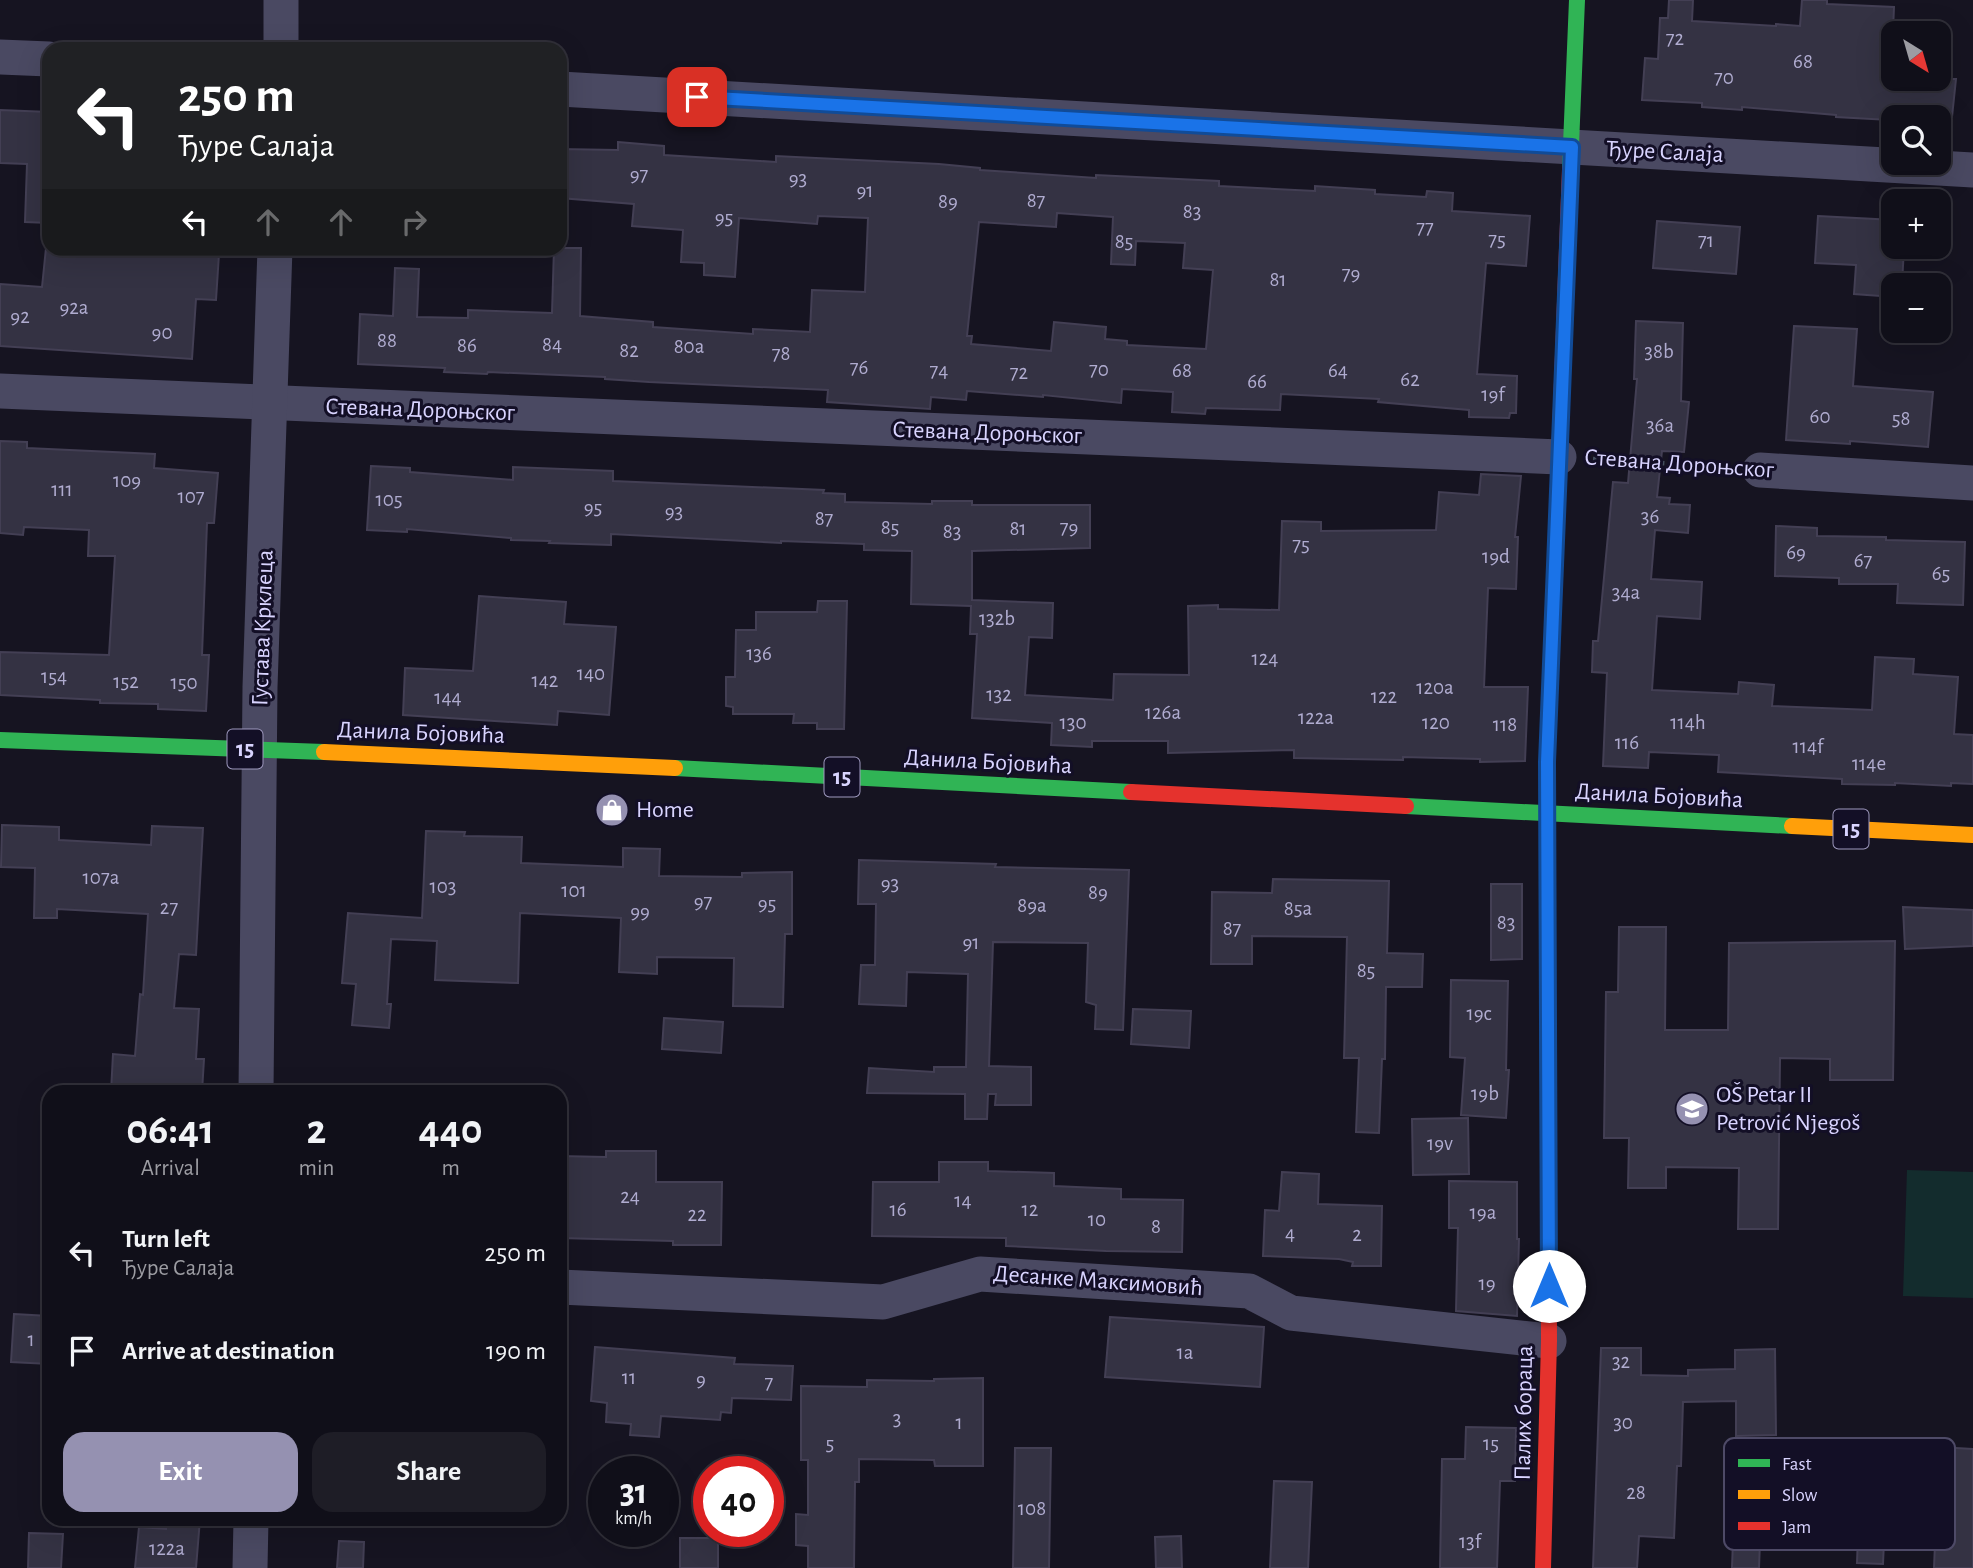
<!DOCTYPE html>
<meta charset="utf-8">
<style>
:root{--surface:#100f19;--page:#1e1d26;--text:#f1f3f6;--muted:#9c9ca2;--line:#302f38;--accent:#9591b1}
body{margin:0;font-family:"Alegreya Sans",sans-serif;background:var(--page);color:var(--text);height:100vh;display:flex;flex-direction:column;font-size:26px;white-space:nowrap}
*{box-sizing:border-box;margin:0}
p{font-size:23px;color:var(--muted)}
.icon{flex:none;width:38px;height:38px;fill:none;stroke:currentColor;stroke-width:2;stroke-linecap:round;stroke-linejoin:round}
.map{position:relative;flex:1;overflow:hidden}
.details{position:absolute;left:42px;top:1085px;width:525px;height:441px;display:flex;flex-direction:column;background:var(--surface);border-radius:21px;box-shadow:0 7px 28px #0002,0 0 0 2px var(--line)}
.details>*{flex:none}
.hud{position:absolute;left:42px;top:42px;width:525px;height:214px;border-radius:21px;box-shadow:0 7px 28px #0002,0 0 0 2px var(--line);background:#202124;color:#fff;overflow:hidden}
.needle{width:46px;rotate:143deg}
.tools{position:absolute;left:1881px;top:21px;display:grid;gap:14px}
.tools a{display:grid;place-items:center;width:70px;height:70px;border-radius:14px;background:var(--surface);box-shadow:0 7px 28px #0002,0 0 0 2px var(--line);font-size:35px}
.speed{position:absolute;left:588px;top:1456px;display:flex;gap:14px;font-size:35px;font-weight:700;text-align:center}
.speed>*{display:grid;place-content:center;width:91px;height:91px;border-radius:50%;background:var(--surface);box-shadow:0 7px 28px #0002,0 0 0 2px var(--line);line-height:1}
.speed small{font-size:18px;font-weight:400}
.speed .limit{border:10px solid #d22;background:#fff;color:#111}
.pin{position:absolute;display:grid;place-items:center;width:60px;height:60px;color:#fff;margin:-30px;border-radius:14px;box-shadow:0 4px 10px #0006}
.me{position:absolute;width:77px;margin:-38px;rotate:0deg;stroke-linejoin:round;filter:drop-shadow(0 0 5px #0008)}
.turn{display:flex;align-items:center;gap:24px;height:147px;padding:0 21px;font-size:32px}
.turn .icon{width:91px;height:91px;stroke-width:2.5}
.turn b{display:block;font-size:49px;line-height:60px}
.lanes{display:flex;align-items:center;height:66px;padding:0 21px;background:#0003;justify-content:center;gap:35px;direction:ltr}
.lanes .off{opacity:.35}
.eta{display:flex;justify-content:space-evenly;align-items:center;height:119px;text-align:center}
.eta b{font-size:42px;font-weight:700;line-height:49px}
.action{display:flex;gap:14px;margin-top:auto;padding:14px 21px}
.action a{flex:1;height:80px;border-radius:21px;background:var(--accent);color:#fff;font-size:28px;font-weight:700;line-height:80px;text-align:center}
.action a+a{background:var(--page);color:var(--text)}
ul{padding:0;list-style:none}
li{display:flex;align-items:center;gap:21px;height:98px;padding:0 21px}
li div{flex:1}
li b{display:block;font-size:26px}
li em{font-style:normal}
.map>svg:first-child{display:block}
.green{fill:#132c2d}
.building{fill:#343243;stroke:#433f54;stroke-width:2;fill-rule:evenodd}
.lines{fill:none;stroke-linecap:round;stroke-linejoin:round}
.path{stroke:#44505f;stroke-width:4.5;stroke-dasharray:3.5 5;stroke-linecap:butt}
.street{stroke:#4a4962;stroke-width:35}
.fast{stroke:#30b455;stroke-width:16}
.slow{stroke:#ff9f0a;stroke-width:16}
.jam{stroke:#e5322d;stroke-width:16}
.route-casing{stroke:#114b97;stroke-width:18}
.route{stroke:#1a73e8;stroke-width:12}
.labels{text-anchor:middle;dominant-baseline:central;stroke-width:6;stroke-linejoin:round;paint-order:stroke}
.number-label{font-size:21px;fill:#b0acd0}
.shield{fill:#130f26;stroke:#9e99be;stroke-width:2}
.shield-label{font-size:23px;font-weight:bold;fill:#d9d4ff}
.street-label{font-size:24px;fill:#d9d4ff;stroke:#130f26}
.poi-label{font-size:24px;fill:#d9d4ff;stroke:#130f26;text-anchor:start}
.key{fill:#130f26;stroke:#4e4a67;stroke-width:2}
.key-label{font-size:19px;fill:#d9d4ff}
</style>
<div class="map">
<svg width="1973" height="1568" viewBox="0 0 1973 1568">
<rect width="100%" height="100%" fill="#161421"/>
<!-- green -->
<polygon class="green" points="1907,1170 1973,1172 1973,1298 1903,1296"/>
<!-- building -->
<g class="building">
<polygon points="1669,0 1693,0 1692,21 1776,26 1776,24 1800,26 1802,0 1827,0 1827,4 1894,7 1891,79 1956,79 1952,117 1889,117 1889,120 1836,117 1836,115 1742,107 1742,110 1702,107 1702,103 1642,100 1645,58 1658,59 1660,18 1668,18"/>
<polygon points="0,110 49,112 49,223 25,222 27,164 0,163"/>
<path d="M618 142 664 146V155L776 162V156L939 164 980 168V170L1096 178V175L1219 181V186L1315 191V186L1375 190V194L1426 197 1427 191 1453 193 1452 211 1530 216 1526 266 1486 263 1477 374 1517 376 1516 413H1510L1509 418 1469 417V410L1378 402 1379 399 1281 394 1280 410 1206 408 1205 414 1172 412 1173 392 1122 389 1121 403 1043 395V397L967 391 966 400 931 397 930 409 827 402 828 390 649 382 605 379V377L488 372 487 374 444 372 445 368 358 364 360 314 393 316 395 268 419 269 417 317 468 318V310L552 313 554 248H581L580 316 653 322V327L753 334V329L810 332 812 290 865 292 868 218 818 216 817 224 739 218 735 277 704 275V263L681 262 683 230 632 226 634 204 560 198V149L618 150ZM1057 213 1113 217 1111 264 1135 265 1136 241 1185 243 1183 268 1213 270 1206 349 1127 345V341L1105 339 1106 327 1054 322 1051 351 971 344 972 336H967L979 222 1056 227Z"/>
<polygon points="1818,216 1894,220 1894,247 1904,247 1902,285 1894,285 1894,297 1854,294 1856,265 1815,263"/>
<polygon points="1657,221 1740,227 1736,274 1653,268"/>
<polygon points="46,248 122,248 219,254 216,300 196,299 192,359 0,346 0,284 42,287"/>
<polygon points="1636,321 1683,323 1681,401 1689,402 1684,452 1662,451 1657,497 1670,498 1669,504 1690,505 1688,533 1655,530 1651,579 1702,582 1700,619 1657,616 1652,690 1738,694 1739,682 1774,685 1772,706 1872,710 1875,657 1914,659 1913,674 1958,677 1954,734 1973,735 1973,784 1951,783 1951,786 1895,783 1895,785 1842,784 1842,779 1718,772 1719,755 1649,752 1648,768 1603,766 1607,673 1592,672 1593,641 1598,641 1613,482 1628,483 1637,379 1634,379"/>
<polygon points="1794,326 1857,329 1853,386 1933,392 1928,447 1850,441 1850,444 1786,440"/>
<polygon points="0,441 27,442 27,448 155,454 154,468 218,473 214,523 207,523 202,655 209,655 206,711 158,709 158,704 100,703 100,700 0,695 0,652 109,655 115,556 88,556 89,530 24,527 23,535 0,533"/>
<polygon points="371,466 410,468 410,472 513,480 513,467 613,471 613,481 824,490 823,493 845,494 845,502 932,504 932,501 972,501 972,505 1090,505 1090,548 972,551 972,600 1053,603 1052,638 1029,637 1025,695 1113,700 1114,674 1189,675 1188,606 1218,605 1218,609 1279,610 1282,521 1321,522 1321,531 1436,530 1439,492 1479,495 1481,474 1521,476 1515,537 1518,537 1516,589 1488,588 1484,687 1528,687 1525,761 1480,762 1480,759 1403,757 1403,760 1294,758 1294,750 1168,753 1168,741 1092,741 1092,747 1051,745 1052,723 972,718 977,634 970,634 971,606 911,604 912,551 864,550 864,544 781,541 781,543 611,534 611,545 549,543 550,541 511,540 511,538 407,529 407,532 367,530"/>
<polygon points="1776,526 1817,528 1817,536 1886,537 1886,540 1965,542 1963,605 1897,603 1898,584 1839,584 1839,578 1775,576"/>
<polygon points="479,596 566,602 564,624 616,627 609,715 558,711 557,725 403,715 405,668 473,671"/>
<polygon points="818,601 847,601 844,729 817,729 817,723 793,723 794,714 733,714 733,707 726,706 726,677 735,677 736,630 756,630 756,612 817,612"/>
<polygon points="2,825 59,827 59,840 151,845 152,826 203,828 196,955 179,954 174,1008 199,1009 196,1059 204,1059 202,1092 111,1092 113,1054 135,1056 140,994 143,995 148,914 57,909 57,918 34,918 35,868 1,867"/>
<polygon points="426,831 465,832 464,836 522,837 521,863 623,867 623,848 660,849 659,876 742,877 742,873 792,872 792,934 785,934 783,1007 733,1006 734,958 657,957 657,974 619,972 621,918 520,913 518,983 435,980 437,941 391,939 387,1004 391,1004 389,1028 352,1025 356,984 342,983 348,913 422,918"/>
<polygon points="859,860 996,864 995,867 1129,870 1123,1030 1095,1029 1096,1005 1086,1002 1088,943 993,942 989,1066 1031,1067 1031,1105 995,1105 996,1094 988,1094 987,1119 965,1119 965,1094 867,1093 869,1068 934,1072 934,1067 966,1067 968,974 907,972 906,1006 859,1004 861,965 875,965 876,904 858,904"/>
<polygon points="1273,879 1389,881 1387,953 1423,954 1422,987 1386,987 1385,1059 1382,1059 1379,1133 1356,1132 1359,1058 1344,1058 1347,937 1252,936 1252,964 1211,964 1212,892 1272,893"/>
<polygon points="1491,884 1522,884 1522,959 1491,960"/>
<polygon points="1903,907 1973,910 1973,946 1905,949"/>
<polygon points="1619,927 1666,927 1665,1030 1728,1030 1729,943 1895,941 1893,1080 1830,1080 1830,1059 1780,1058 1778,1229 1738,1229 1739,1168 1666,1167 1666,1188 1628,1188 1629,1138 1604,1138 1606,992 1618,992"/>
<polygon points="1451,980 1508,981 1506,1070 1509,1070 1506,1118 1461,1115 1465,1058 1450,1057"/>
<polygon points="1133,1009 1191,1011 1189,1048 1131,1044"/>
<polygon points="664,1018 723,1022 721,1053 662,1049"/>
<polygon points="1468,1118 1469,1174 1413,1175 1412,1119"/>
<polygon points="606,1151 656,1151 656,1182 722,1182 721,1245 673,1245 673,1241 560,1238 560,1156 606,1157"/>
<polygon points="939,1162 988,1162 988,1171 1054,1173 1054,1186 1121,1189 1121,1199 1183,1200 1182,1252 1106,1251 1006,1246 1006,1238 872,1236 873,1182 939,1182"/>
<polygon points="1282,1172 1319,1174 1318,1204 1382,1206 1381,1266 1352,1266 1353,1262 1339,1259 1263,1256 1265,1210 1279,1211"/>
<polygon points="1449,1181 1517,1182 1517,1239 1519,1239 1517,1316 1456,1311 1458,1228 1449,1228"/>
<polygon points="14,1314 49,1316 49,1364 11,1362"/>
<polygon points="1110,1317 1264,1327 1260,1387 1105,1377"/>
<polygon points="595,1347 735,1358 734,1364 793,1366 791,1400 732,1398 731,1413 721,1412 720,1420 661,1416 659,1437 630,1435 631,1424 606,1422 607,1403 591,1401"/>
<polygon points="1601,1348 1641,1348 1641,1375 1688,1376 1688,1370 1735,1369 1735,1350 1775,1349 1776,1435 1736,1436 1736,1401 1683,1402 1681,1466 1677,1466 1674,1538 1639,1536 1637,1568 1593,1568"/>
<polygon points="983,1378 983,1466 935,1466 934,1460 859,1459 859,1482 855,1482 854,1568 808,1568 808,1546 796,1545 796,1514 808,1515 808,1460 801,1460 801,1386 867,1387 867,1380 934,1381 934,1379"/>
<polygon points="1466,1427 1516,1428 1515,1481 1500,1481 1497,1568 1440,1568 1442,1459 1465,1459"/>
<polygon points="1939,1447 1973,1449 1973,1568 1934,1568"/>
<polygon points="1015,1448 1051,1448 1049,1568 1013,1568"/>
<polygon points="1861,1452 1888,1453 1883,1564 1857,1563"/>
<polygon points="1274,1481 1312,1482 1308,1568 1270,1568"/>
<polygon points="166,1519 200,1519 196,1568 135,1568 139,1527 166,1529"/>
<polygon points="29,1533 63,1534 61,1568 28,1568"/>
<polygon points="1181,1536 1182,1568 1156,1568 1155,1537"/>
<rect x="680" y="1538" width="38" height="30"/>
<polygon points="1733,1540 1760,1541 1759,1568 1732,1568"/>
<polygon points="339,1541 364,1542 363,1568 337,1568"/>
</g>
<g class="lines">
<!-- path -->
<polyline class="path" points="1593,459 1728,467"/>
<!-- street -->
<g class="street">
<polyline points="281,0 281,49"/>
<polyline points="0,57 49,59"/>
<polyline points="560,89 1973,170"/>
<polyline points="0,391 1559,457"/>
<polyline points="1760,470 1973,483"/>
<polyline points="256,1092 260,687 275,248"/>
<polyline points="560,1287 883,1302 980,1274 1249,1291 1291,1313 1549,1341"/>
<polyline points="250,1568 251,1519"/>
</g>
<!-- fast -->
<g class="fast">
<polyline points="1570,169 1577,0"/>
<polyline points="0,740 324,752"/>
<polyline points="675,768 1131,792"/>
<polyline points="1406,806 1792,826"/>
</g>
<!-- slow -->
<g class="slow">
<polyline points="324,752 675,768"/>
<polyline points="1792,826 1973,835"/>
<polyline points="1548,1086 1547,762 1556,540"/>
</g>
<!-- jam -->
<g class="jam">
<polyline points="1556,540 1570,169"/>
<polyline points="1131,792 1406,806"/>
<polyline points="1543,1568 1549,1341 1548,1086"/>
</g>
</g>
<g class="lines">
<defs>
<polyline id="route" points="697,97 1572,147 1547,762 1549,1286"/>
</defs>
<!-- route casing -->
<use href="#route" class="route-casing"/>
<!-- route -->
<use href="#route" class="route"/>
</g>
<!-- icons -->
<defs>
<symbol id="shop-disc" viewBox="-11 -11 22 22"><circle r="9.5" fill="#9591b1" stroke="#130f26"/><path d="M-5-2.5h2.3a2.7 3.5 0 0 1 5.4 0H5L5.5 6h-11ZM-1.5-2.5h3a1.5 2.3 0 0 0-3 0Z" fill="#fff"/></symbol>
<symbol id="school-disc" viewBox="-11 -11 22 22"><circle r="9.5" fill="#9591b1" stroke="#130f26"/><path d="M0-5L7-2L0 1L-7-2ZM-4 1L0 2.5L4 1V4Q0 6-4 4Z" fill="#fff"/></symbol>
</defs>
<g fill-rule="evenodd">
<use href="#shop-disc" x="593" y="791" width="38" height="38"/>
<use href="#school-disc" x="1673" y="1090" width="38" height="38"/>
</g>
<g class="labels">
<!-- number labels -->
<g class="number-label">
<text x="1675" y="38">72</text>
<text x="1803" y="61">68</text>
<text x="1724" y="77">70</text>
<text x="639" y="174">97</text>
<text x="798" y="178">93</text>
<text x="865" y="190">91</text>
<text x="1036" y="200">87</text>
<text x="948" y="201">89</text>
<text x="1192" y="211">83</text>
<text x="724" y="217">95</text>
<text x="1425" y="227">77</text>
<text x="1497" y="239">75</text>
<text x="1706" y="240">71</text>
<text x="1124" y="241">85</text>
<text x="1351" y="273">79</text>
<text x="1278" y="279">81</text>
<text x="74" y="307">92a</text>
<text x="20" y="316">92</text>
<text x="162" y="332">90</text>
<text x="387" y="340">88</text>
<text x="552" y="344">84</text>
<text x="467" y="345">86</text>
<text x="689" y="346">80a</text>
<text x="629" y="350">82</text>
<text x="1659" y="351">38b</text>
<text x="781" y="353">78</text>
<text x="859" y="367">76</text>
<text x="1099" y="369">70</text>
<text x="939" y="370">74</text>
<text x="1182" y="370">68</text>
<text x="1338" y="370">64</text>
<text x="1019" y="372">72</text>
<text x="1410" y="379">62</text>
<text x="1257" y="381">66</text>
<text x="1493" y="394">19f</text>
<text x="1820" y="416">60</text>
<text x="1901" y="418">58</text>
<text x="1660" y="425">36a</text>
<text x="127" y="480">109</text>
<text x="62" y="489">111</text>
<text x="191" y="496">107</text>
<text x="389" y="499">105</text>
<text x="593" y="507">95</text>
<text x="674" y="511">93</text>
<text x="1650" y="516">36</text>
<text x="824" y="518">87</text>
<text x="890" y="527">85</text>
<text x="1069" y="527">79</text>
<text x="1018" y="528">81</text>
<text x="952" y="531">83</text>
<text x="1301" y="544">75</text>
<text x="1796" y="552">69</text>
<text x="1496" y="556">19d</text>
<text x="1863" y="560">67</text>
<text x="1941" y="573">65</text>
<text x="1626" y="592">34a</text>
<text x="997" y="618">132b</text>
<text x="759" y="653">136</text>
<text x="1265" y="658">124</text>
<text x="591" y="673">140</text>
<text x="54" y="676">154</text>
<text x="545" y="680">142</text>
<text x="126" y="681">152</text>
<text x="184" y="682">150</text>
<text x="1435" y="687">120a</text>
<text x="999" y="694">132</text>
<text x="1384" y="696">122</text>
<text x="448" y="697">144</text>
<text x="1163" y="712">126a</text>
<text x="1316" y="717">122a</text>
<text x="1073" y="722">130</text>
<text x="1436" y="722">120</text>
<text x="1688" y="722">114h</text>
<text x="1505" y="724">118</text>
<text x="1627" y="742">116</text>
<text x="1808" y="746">114f</text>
<text x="1869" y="763">114e</text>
<text x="101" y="877">107a</text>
<text x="890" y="883">93</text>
<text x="443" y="886">103</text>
<text x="574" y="890">101</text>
<text x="1098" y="892">89</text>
<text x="703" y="901">97</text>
<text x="767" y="903">95</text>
<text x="1032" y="905">89a</text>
<text x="169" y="907">27</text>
<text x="1298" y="908">85a</text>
<text x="640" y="911">99</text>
<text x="1506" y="922">83</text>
<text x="1232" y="928">87</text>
<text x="971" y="942">91</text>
<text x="1366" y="970">85</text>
<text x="1479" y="1013">19c</text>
<text x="1485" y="1093">19b</text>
<text x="1440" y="1143">19v</text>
<text x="630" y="1196">24</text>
<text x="963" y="1200">14</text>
<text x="898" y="1209">16</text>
<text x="1030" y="1209">12</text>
<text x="1483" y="1212">19a</text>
<text x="697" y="1214">22</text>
<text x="1097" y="1219">10</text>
<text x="1156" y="1226">8</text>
<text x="1290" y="1233">4</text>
<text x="1357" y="1234">2</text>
<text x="1487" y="1283">19</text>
<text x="31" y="1339">1</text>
<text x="1185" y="1352">1a</text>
<text x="1621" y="1361">32</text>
<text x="629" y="1377">11</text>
<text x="701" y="1379">9</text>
<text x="769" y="1382">7</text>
<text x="897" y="1418">3</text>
<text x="959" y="1422">1</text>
<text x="1623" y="1422">30</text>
<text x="830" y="1443">5</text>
<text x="1491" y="1443">15</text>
<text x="1636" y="1492">28</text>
<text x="1032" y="1508">108</text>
<text x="1470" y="1541">13f</text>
<text x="167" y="1548">122a</text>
</g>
<!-- shield labels -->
<g class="shield">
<rect x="227.5" y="729.5" width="35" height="39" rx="5"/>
<rect x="824.5" y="757.5" width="35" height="39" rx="5"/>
<rect x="1833.5" y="809.5" width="35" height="39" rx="5"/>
</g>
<g class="shield-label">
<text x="245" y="749">15</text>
<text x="842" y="777">15</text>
<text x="1851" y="829">15</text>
</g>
<!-- street labels -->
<g class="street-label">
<text transform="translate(1665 152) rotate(3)">Ђуре Салаја</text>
<text transform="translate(420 410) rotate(2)">Стевана Дороњског</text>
<text transform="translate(987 433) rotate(2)">Стевана Дороњског</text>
<text transform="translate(1679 464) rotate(4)">Стевана Дороњског</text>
<text transform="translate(263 628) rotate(-88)">Густава Крклеца</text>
<text transform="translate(421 733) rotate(2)">Данила Бојовића</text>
<text transform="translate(988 762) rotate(3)">Данила Бојовића</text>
<text transform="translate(1659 796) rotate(3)">Данила Бојовића</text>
<text transform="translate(1098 1281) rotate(4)">Десанке Максимовић</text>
<text transform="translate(1524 1413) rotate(-89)">Палих бораца</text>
</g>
<!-- poi labels -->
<g class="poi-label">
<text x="636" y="810">Home</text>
<text x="1716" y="1095">OŠ Petar II<tspan x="1716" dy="28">Petrović Njegoš</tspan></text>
</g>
</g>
<!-- legend -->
<rect x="1724" y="1438" width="231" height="112" rx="10" class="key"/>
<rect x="1738" y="1459" width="32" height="8" fill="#30b455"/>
<rect x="1738" y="1490" width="32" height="9" fill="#ff9f0a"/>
<rect x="1738" y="1522" width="32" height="8" fill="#e5322d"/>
<g class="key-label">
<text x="1782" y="1470">Fast</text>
<text x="1782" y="1501">Slow</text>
<text x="1782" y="1533">Jam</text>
</g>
</svg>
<div class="tools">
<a><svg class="needle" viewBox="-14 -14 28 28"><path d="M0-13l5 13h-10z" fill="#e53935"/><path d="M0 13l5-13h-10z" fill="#9c9ca2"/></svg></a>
<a><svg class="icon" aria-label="search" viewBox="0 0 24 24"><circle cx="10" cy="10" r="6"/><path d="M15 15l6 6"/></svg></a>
<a>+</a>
<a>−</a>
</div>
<div class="speed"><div>31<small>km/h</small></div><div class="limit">40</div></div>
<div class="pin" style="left:697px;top:97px;background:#d93025"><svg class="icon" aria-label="arrive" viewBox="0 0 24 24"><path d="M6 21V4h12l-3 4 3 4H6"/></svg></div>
<svg class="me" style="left:1549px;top:1286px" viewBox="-20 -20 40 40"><circle r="19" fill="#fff"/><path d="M0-13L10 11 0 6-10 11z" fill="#1a73e8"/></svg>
<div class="hud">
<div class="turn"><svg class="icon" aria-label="left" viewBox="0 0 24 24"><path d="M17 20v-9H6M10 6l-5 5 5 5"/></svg><div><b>250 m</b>Ђуре Салаја</div></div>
<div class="lanes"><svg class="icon" aria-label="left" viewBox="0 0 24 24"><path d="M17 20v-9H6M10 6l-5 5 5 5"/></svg><svg class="icon off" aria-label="ahead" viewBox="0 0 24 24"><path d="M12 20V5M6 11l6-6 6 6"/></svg><svg class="icon off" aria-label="ahead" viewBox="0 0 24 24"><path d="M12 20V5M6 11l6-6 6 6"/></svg><svg class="icon off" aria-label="right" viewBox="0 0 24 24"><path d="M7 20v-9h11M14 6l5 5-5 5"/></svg></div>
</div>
<section class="details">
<div class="eta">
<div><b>06:41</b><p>Arrival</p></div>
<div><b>2</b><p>min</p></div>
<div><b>440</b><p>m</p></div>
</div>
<ul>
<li><svg class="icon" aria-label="left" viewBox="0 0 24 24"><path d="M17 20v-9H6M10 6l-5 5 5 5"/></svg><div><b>Turn left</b><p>Ђуре Салаја</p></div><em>250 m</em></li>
<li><svg class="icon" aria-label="arrive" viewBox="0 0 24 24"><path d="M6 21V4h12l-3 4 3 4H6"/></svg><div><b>Arrive at destination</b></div><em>190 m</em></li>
</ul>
<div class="action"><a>Exit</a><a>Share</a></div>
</section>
</div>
